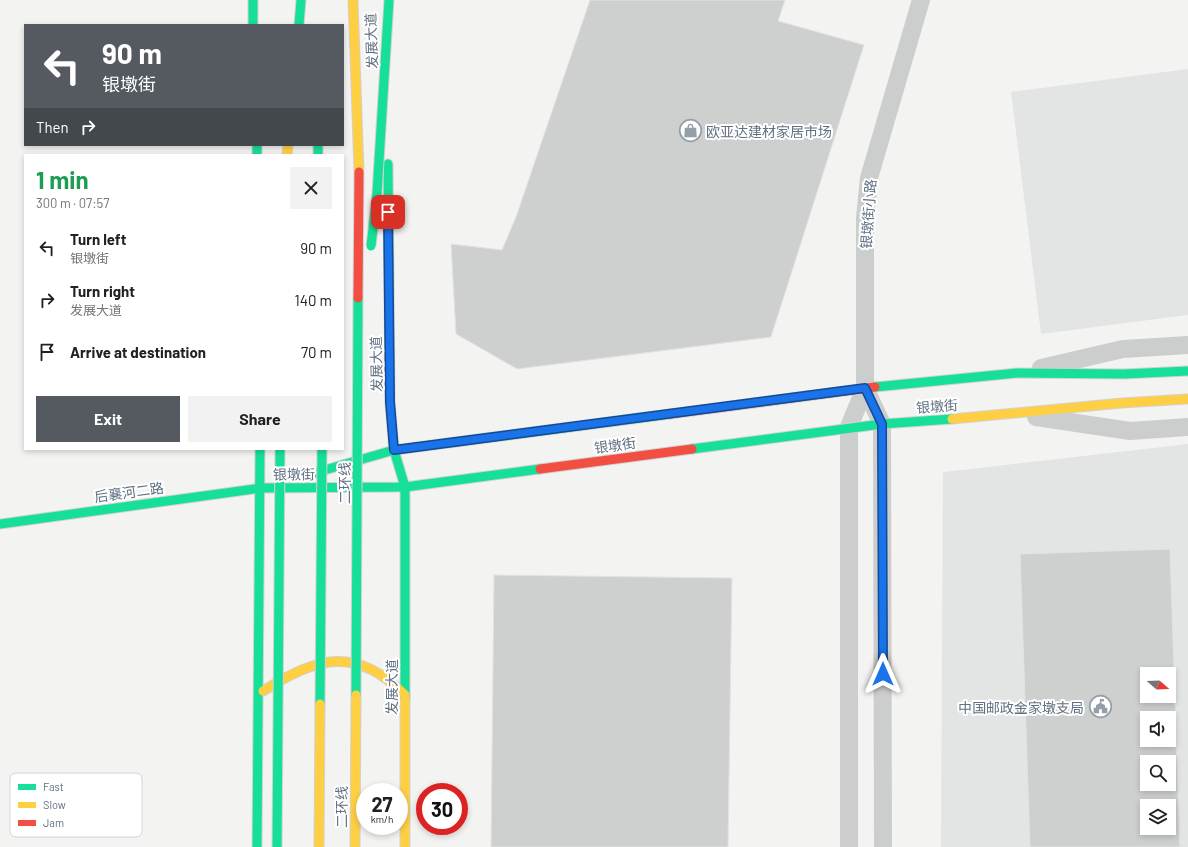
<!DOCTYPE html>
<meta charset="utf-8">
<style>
:root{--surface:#fff;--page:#f2f2f2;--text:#202124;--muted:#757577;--accent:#545a60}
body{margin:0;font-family:Barlow,"Noto Sans SC",sans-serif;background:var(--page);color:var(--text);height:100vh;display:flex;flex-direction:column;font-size:15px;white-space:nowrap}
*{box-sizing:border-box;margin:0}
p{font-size:13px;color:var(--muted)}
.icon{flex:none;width:22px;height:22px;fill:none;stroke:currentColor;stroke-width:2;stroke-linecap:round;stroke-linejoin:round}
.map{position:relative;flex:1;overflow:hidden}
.panel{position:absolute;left:24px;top:154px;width:320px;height:296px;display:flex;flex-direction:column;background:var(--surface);border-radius:0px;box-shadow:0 2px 6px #0003}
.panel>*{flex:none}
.guide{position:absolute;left:24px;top:24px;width:320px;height:122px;border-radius:0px;box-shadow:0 2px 6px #0003;background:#545a60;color:#fff;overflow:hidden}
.needle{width:26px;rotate:109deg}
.controls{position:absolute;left:1140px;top:667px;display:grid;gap:8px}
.controls a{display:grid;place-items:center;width:36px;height:36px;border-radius:0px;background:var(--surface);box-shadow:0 2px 6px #0003;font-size:20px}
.speed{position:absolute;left:356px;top:783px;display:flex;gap:8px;font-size:20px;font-weight:700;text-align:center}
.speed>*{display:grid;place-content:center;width:52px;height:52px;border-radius:50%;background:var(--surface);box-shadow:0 2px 6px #0003;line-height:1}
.speed small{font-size:10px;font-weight:400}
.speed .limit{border:6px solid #d22;background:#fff;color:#111}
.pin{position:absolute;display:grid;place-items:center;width:34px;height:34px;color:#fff;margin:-17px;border-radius:8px;box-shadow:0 2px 6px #0006}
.me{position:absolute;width:44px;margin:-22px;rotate:0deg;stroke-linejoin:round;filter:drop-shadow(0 0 3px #0008)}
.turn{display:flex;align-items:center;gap:14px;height:84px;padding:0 12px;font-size:18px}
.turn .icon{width:52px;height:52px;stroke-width:2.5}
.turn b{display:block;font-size:28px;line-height:34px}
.then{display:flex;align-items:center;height:38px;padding:0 12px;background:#0003;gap:8px;font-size:15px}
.round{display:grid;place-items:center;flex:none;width:42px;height:42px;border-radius:0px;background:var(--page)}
.headline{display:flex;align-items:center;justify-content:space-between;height:68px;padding:0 12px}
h1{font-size:24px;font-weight:700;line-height:30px;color:#1e9e55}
.primary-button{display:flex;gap:8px;margin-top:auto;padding:8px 12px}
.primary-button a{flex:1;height:46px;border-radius:0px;background:var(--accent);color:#fff;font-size:16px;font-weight:700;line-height:46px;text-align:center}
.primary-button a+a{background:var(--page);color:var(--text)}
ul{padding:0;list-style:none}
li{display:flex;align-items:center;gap:12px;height:52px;padding:0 12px}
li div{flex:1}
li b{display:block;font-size:15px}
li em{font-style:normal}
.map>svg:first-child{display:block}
.built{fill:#e3e5e4;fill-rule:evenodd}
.building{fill:#ced0cf;stroke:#e2e3e1;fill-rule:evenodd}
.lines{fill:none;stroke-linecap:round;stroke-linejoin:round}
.fast-casing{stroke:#d1d2d2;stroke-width:11}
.slow-casing{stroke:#d1d2d2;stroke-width:11}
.jam-casing{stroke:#d1d2d2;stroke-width:11}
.street{stroke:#cccece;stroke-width:18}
.fast{stroke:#16e098;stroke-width:9}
.slow{stroke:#ffcf43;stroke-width:9}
.jam{stroke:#f24e42;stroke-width:9}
.fast-bridge-casing{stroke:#d0d1d1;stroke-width:11;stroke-linecap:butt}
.slow-bridge-casing{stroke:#d0d1d1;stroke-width:11;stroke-linecap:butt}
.jam-bridge-casing{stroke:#d0d1d1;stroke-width:11;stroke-linecap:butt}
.fast-bridge{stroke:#16e098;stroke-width:9}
.slow-bridge{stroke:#ffcf43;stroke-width:9}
.jam-bridge{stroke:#f24e42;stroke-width:9}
.route-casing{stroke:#114b97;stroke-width:10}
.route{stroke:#1a73e8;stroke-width:7}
.labels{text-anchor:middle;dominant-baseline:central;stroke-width:4;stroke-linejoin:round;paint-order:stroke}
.street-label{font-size:14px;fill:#617183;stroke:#fff}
.poi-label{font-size:14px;fill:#617183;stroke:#fff;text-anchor:start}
.key{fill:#fff;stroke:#d0d4da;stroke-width:1}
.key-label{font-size:11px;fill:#617183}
</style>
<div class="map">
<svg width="1188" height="847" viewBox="0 0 1188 847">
<rect width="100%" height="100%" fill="#f3f4f1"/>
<!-- built -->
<g class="built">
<polygon points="1188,69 1188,315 1041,334 1011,92"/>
<path d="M1188 444V847H941L943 472ZM1147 674H1169V696H1147ZM1147 718H1169V740H1147ZM1147 762H1169V784H1147ZM1147 806H1169V828H1147Z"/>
</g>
<!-- building -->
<g class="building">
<polygon points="590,0 785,0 778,21 864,45 771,337 517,369 456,334 451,244 502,250 516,217"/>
<path d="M1170 549 1180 847H1030L1020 554ZM1147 674H1169V696H1147ZM1147 718H1169V740H1147ZM1147 762H1169V784H1147ZM1147 806H1169V828H1147Z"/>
<polygon points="494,575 732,578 728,847 491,847"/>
</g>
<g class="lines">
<defs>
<g id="fast">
<polyline points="253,0 253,25"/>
<polyline points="299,25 301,0"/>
<polyline points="257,145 257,155"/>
<polyline points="318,145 318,155"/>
<polyline points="388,164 390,402 394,450 405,487 405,698"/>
<polyline points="875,387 1017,373 1124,374 1188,371"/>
<polyline points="692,449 882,424 952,419"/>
<polyline points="304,476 394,450 670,414"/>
<polyline points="0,524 261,488 405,487 540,469"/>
<polyline points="257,847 260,449"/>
</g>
<g id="slow">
<polyline points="287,155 288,145"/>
<polyline points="952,419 1122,403 1188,399"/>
<path d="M263 691C317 657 356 645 405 695"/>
<polyline points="405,698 405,847"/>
</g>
<g id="jam">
<polyline points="670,414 875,387"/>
<polyline points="540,469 692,449"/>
</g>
</defs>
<!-- fast casing -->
<use href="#fast" class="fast-casing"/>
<!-- slow casing -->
<use href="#slow" class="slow-casing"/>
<!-- jam casing -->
<use href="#jam" class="jam-casing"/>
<!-- street -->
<g class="street">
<polyline points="1041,368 1123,349 1188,345"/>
<polyline points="865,388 882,424 883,847"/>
<polyline points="1036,417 1130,431 1188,427"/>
<polyline points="849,847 849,427 865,388 865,218 869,178 921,0"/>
</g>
<!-- fast -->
<use href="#fast" class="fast"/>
<!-- slow -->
<use href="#slow" class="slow"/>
<!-- jam -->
<use href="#jam" class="jam"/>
<defs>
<g id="fast-bridge">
<polyline points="371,246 377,193 389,0"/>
<polyline points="356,695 358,298"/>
<polyline points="320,704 322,449"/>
<polyline points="277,847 280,449"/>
</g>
<g id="slow-bridge">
<polyline points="353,0 359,172"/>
<polyline points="319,847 320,704"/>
<polyline points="355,847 356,695"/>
</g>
<polyline id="jam-bridge" points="358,298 359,172"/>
</defs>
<!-- fast-bridge casing -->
<use href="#fast-bridge" class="fast-bridge-casing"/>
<!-- slow-bridge casing -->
<use href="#slow-bridge" class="slow-bridge-casing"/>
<!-- jam-bridge casing -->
<use href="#jam-bridge" class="jam-bridge-casing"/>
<!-- fast-bridge -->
<use href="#fast-bridge" class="fast-bridge"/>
<!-- slow-bridge -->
<use href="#slow-bridge" class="slow-bridge"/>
<!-- jam-bridge -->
<use href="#jam-bridge" class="jam-bridge"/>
</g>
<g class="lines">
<defs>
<polyline id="route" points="388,212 390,402 394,450 865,388 882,424 883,674"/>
</defs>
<!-- route casing -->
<use href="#route" class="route-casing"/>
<!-- route -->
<use href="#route" class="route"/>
</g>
<!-- icons -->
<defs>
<symbol id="shop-ring" viewBox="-11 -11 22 22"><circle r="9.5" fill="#fff" stroke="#949faa" stroke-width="1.5"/><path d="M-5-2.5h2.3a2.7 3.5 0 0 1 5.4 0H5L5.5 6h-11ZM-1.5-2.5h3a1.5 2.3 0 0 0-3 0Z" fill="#949faa"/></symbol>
<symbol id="civic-ring" viewBox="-11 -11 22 22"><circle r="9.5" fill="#fff" stroke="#949faa" stroke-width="1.5"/><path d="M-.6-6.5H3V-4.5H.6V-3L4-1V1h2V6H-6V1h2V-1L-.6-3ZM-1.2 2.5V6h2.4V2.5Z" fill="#949faa"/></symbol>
</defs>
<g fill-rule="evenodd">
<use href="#shop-ring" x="678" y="118" width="25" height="25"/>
<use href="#civic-ring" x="1088" y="694" width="25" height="25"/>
</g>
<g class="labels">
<!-- street labels -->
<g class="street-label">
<text transform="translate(371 41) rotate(-92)">发展大道</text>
<text transform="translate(868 214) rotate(-86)">银墩街小路</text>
<text transform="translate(376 364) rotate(-91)">发展大道</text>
<text transform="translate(937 406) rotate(-4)">银墩街</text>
<text transform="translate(615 445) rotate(-8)">银墩街</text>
<text transform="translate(294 474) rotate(-1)">银墩街</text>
<text transform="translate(344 483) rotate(-90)">二环线</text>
<text transform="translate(129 492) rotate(-8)">后襄河二路</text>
<text transform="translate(391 687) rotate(-90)">发展大道</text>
<text transform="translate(341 807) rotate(-90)">二环线</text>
</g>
<!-- poi labels -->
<g class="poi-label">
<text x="706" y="131">欧亚达建材家居市场</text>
<text x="1084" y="707" text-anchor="end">中国邮政金家墩支局</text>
</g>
</g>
<!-- legend -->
<rect x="10" y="773" width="132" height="64" rx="6" class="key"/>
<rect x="18" y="784" width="18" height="6" fill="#16e098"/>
<rect x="18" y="802" width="18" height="6" fill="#ffcf43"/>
<rect x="18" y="820" width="18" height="6" fill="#f24e42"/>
<g class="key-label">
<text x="43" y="791">Fast</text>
<text x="43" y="809">Slow</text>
<text x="43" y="827">Jam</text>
</g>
</svg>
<div class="controls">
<a><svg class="needle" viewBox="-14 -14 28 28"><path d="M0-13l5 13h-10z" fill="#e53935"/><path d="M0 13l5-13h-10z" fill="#757577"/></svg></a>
<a><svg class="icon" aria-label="sound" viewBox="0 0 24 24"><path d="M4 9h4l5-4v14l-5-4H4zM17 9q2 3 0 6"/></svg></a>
<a><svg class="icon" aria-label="search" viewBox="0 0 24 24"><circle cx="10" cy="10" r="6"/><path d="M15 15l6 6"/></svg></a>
<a><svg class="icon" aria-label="layers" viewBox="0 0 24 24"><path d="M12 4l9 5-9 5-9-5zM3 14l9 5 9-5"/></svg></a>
</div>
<div class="speed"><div>27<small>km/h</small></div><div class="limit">30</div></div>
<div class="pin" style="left:388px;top:212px;background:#d93025"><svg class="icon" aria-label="arrive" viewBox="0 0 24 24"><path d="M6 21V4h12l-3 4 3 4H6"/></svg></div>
<svg class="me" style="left:883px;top:674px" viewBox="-20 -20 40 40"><path d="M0-17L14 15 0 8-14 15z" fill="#1a73e8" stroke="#fff" stroke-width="4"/></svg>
<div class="guide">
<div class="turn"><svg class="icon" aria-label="left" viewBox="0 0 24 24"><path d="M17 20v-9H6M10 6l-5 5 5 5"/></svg><div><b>90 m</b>银墩街</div></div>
<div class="then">Then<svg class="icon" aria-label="right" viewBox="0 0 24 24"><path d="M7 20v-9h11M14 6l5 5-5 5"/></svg></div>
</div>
<section class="panel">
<div class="headline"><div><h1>1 min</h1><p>300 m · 07:57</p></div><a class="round"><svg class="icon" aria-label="close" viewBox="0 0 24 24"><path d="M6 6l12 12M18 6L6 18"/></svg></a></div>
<ul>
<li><svg class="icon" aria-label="left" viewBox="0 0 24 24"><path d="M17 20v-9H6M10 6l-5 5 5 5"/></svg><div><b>Turn left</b><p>银墩街</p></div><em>90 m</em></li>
<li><svg class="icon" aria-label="right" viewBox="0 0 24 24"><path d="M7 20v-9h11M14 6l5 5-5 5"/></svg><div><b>Turn right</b><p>发展大道</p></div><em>140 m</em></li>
<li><svg class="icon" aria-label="arrive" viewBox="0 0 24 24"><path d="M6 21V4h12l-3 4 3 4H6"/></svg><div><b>Arrive at destination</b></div><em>70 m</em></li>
</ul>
<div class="primary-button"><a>Exit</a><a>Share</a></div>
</section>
</div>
